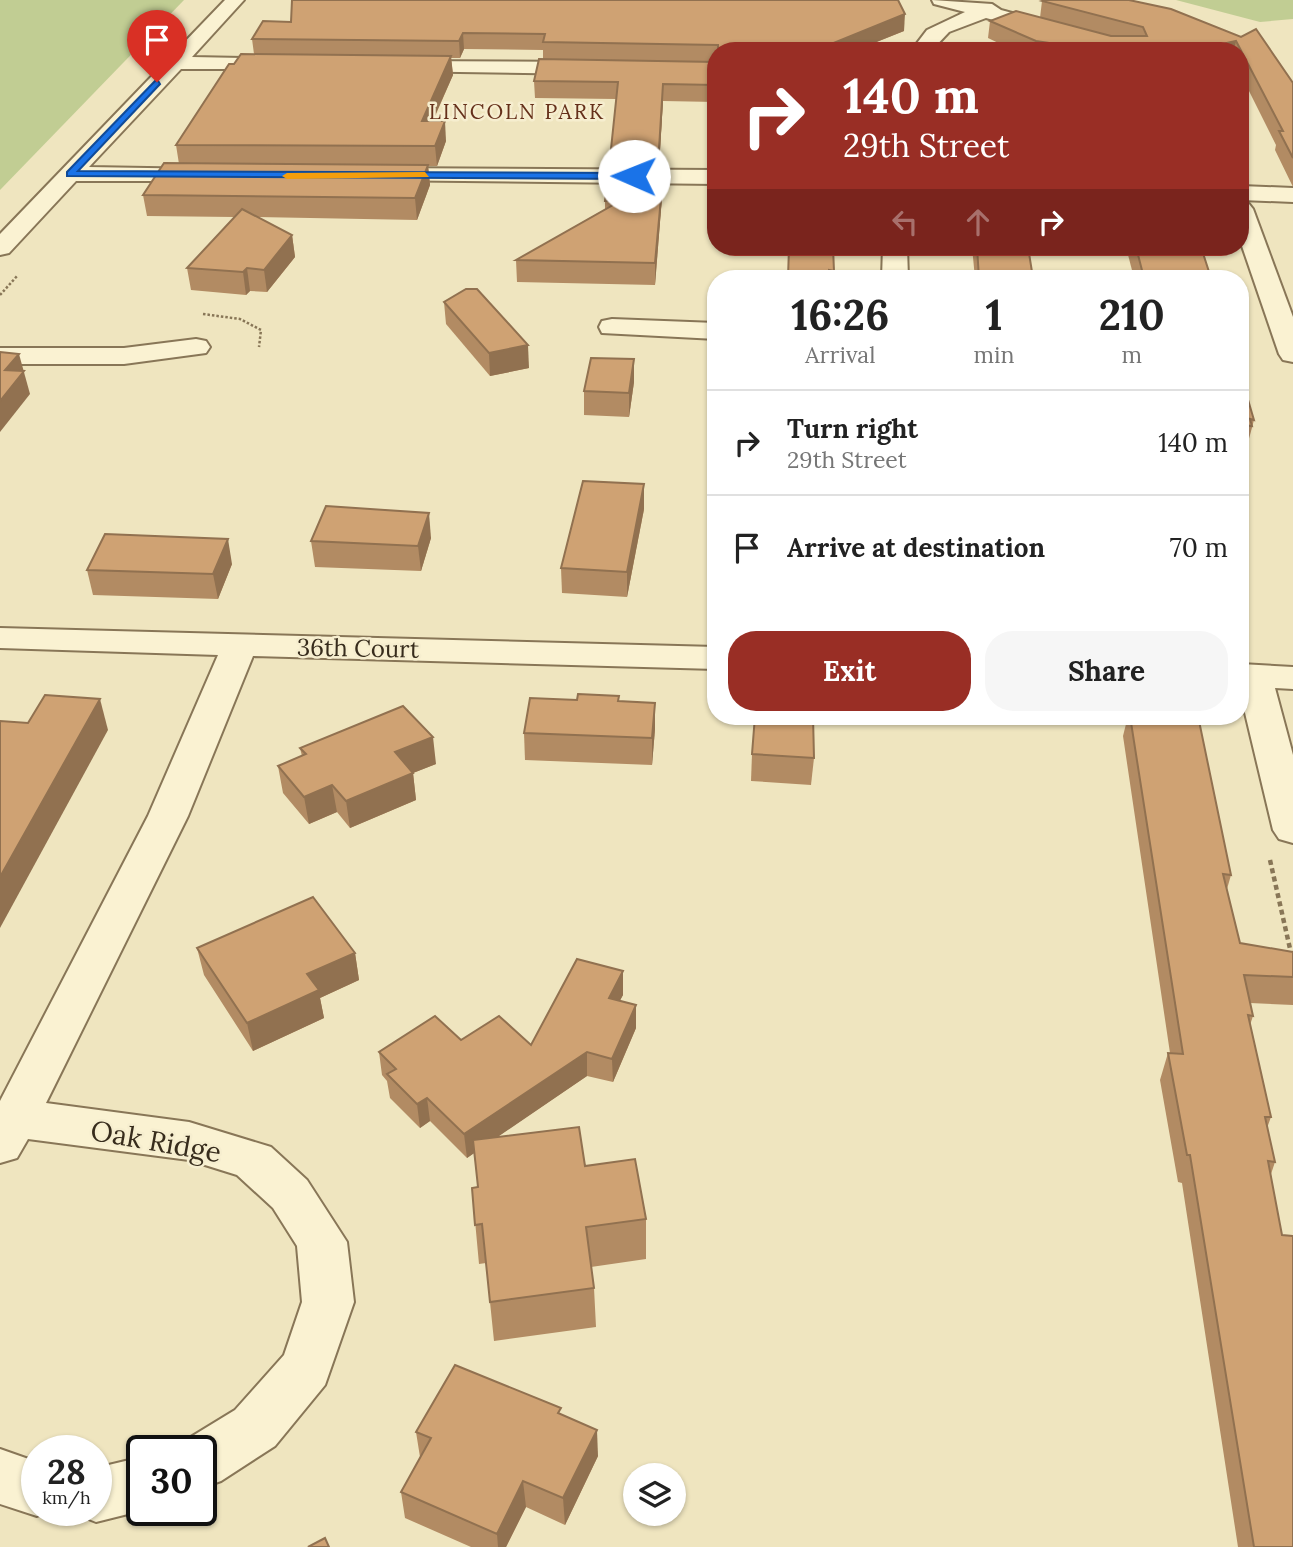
<!DOCTYPE html>
<style>
:root{--surface:#fff;--page:#f6f6f6;--text:#222;--muted:#767676;--line:#e0e0e0;--accent:#992e25}
body{margin:0;font-family:Lora,serif;background:var(--page);color:var(--text);height:100vh;display:flex;flex-direction:column;font-size:26px;white-space:nowrap}
*{box-sizing:border-box;margin:0}
p{font-size:23px;color:var(--muted)}
.icon{flex:none;width:38px;height:38px;fill:none;stroke:currentColor;stroke-width:2;stroke-linecap:round;stroke-linejoin:round}
.map{position:relative;flex:1;overflow:hidden}
.panel{position:absolute;left:707px;top:270px;width:542px;height:455px;display:flex;flex-direction:column;background:var(--surface);border-radius:28px;box-shadow:0 2px 5px #0004}
.panel>*{flex:none}
.guide{position:absolute;left:707px;top:42px;width:542px;height:214px;border-radius:28px;box-shadow:0 2px 5px #0004;background:#992e25;color:#fff;overflow:hidden}
.tools{position:absolute;left:623px;top:1463px;display:grid;gap:14px}
.tools a{display:grid;place-items:center;width:63px;height:63px;border-radius:50%;background:var(--surface);box-shadow:0 2px 5px #0004;font-size:35px}
.speed{position:absolute;left:21px;top:1435px;display:flex;gap:14px;font-size:35px;font-weight:700;text-align:center}
.speed>*{display:grid;place-content:center;width:91px;height:91px;border-radius:50%;background:var(--surface);box-shadow:0 2px 5px #0004;line-height:1}
.speed small{font-size:18px;font-weight:400}
.speed .limit{border:4px solid #111;border-radius:10px;background:#fff;color:#111}
.pin{position:absolute;display:grid;place-items:center;width:60px;height:60px;color:#fff;margin:-72px -30px;border-radius:50% 50% 50% 0;rotate:-45deg;box-shadow:0 0 7px #0007}
.pin .icon{rotate:45deg}
.me{position:absolute;width:77px;margin:-38px;rotate:271deg;stroke-linejoin:round;filter:drop-shadow(0 0 5px #0008)}
.turn{display:flex;align-items:center;gap:24px;height:147px;padding:0 21px;font-size:32px}
.turn .icon{width:91px;height:91px;stroke-width:2.5}
.turn b{display:block;font-size:49px;line-height:60px}
.lanes{display:flex;align-items:center;height:66px;padding:0 21px;background:#0003;justify-content:center;gap:35px;direction:ltr}
.lanes .off{opacity:.35}
.eta{display:flex;justify-content:space-evenly;align-items:center;height:119px;text-align:center}
.eta b{font-size:42px;font-weight:700;line-height:49px}
.button{display:flex;gap:14px;margin-top:auto;padding:14px 21px}
.button a{flex:1;height:80px;border-radius:28px;background:var(--accent);color:#fff;font-size:28px;font-weight:700;line-height:80px;text-align:center}
.button a+a{background:var(--page);color:var(--text)}
ul{padding:0;list-style:none}
li{display:flex;align-items:center;gap:21px;height:105px;padding:0 21px;border-top:2px solid var(--line)}
li div{flex:1}
li b{display:block;font-size:26px}
li em{font-style:normal}
.map>svg:first-child{display:block}
.green{fill:#c1cd93}
.lines{fill:none;stroke-linecap:round;stroke-linejoin:round}
.minor-casing{stroke:#887657;stroke-width:4}
.path-far1{stroke:#887657;stroke-width:2.5;stroke-dasharray:2.5 2;stroke-linecap:butt}
.path{stroke:#887657;stroke-width:4.5;stroke-dasharray:5 3.5;stroke-linecap:butt}
.minor{fill:#faf2d2;fill-rule:evenodd}
.wall{fill:#b28b63}
.shaded-wall{fill:#917150}
.building{fill:#cfa273;stroke:#917150;stroke-width:2}
.route{fill:#1a73e8;stroke:#114b97;stroke-width:2}
.slow{fill:#f59e0b}
.labels{text-anchor:middle;dominant-baseline:central;stroke-width:5;stroke-linejoin:round;paint-order:stroke}
.far-neighbourhood-label{font-size:21px;letter-spacing:2px;fill:#65301a;stroke:#f6eecf}
.street-label{font-size:24px;fill:#372c1c;stroke:#f6eecf}
.near-street-label{font-size:28px;fill:#372c1c;stroke:#f6eecf}
</style>
<div class="map">
<svg width="1293" height="1547" viewBox="0 0 1293 1547">
<rect width="100%" height="100%" fill="#efe5bf"/>
<!-- green -->
<g class="green">
<polygon points="0,0 184,0 0,190"/>
<polygon points="1176,0 1293,0 1293,19 1260,22"/>
</g>
<g class="lines">
<defs>
<g id="minor">
<polygon points="225,0 244,0 192,57 287,59 294,61 297,65 294,69 181,69 89,167 206,169 217,176 214,181 76,181 9,253 0,255 0,234"/>
<polygon points="932,0 992,4 1001,10 1139,47 1142,51 1109,51 986,18 949,32 931,51 911,51 927,30 965,12 934,4"/>
<polygon points="399,61 588,62 598,68 588,74 392,71 389,67 392,63"/>
<polygon points="378,168 716,170 716,184 370,180 367,175"/>
<polygon points="1241,186 1293,188 1293,202 1241,200"/>
<polygon points="1241,202 1249,204 1253,209 1293,317 1293,362 1283,360 1279,354 1241,243"/>
<polygon points="883,247 907,247 908,278 882,278"/>
<polygon points="612,319 716,323 716,339 602,333 599,327 602,321"/>
<polygon points="196,339 206,341 210,347 206,353 124,364 0,364 0,348 124,348"/>
<polygon points="0,628 716,647 716,669 253,656 188,816 46,1103 189,1122 271,1147 307,1180 347,1242 354,1302 325,1385 275,1446 221,1481 201,1488 201,1451 178,1451 181,1443 235,1410 284,1355 302,1302 297,1246 273,1208 237,1175 189,1160 28,1139 17,1158 0,1163 0,1101 148,816 218,655 0,648"/>
<polygon points="1241,664 1293,667 1293,689 1275,688 1293,755 1293,843 1279,839 1273,830 1241,696"/>
<polygon points="0,1449 37,1462 37,1510 52,1510 37,1516 0,1504"/>
<polygon points="142,1457 144,1510 96,1522 76,1514 74,1510 96,1510 96,1468"/>
</g>
</defs>
<!-- minor casing -->
<use href="#minor" class="minor-casing"/>
<!-- path-far1 -->
<g class="path-far1">
<polyline points="0,295 18,275"/>
<polyline points="203,314 240,319 261,330 259,347"/>
</g>
<!-- path -->
<polyline class="path" points="1270,860 1293,962"/>
<!-- minor -->
<use href="#minor" class="minor"/>
</g>
<!-- wall -->
<g class="wall">
<polygon points="1042,1 1241,37 1293,83 1293,187 1275,150 1276,145 1241,75 1241,51 1015,51 988,38 990,21 1040,18"/>
<polygon points="263,21 904,31 854,51 716,51 716,102 663,101 659,167 658,167 658,179 662,197 655,285 517,282 516,260 605,209 605,201 611,166 611,149 616,99 535,98 534,81 543,59 543,50 464,49 460,58 451,58 453,75 433,121 446,141 437,166 428,166 430,185 417,220 257,217 292,235 295,257 267,292 250,291 246,295 191,290 187,268 234,217 147,216 143,195 179,164 176,145 234,64 254,54 252,39"/>
<rect x="788" y="247" width="45" height="31"/>
<polygon points="972,247 1028,247 1033,278 975,278"/>
<polygon points="1126,247 1201,247 1211,278 1134,278"/>
<polygon points="444,302 529,368 490,376 446,324"/>
<polygon points="1241,376 1254,420 1246,450 1241,449"/>
<polygon points="634,382 629,417 584,415 584,391"/>
<polygon points="644,509 627,597 562,593 561,568"/>
<polygon points="431,538 421,571 315,567 311,541"/>
<polygon points="232,564 218,599 93,595 87,570"/>
<polygon points="619,701 655,729 652,765 525,760 524,733"/>
<polygon points="1128,716 1198,716 1231,875 1227,889 1240,943 1293,952 1293,1005 1250,1003 1253,1016 1250,1025 1271,1117 1267,1128 1275,1162 1271,1174 1293,1547 1238,1547 1182,1183 1178,1182 1160,1080 1168,1053 1170,1053 1123,736"/>
<polygon points="300,748 436,764 413,773 416,800 350,828 337,812 309,824 283,793 278,766 302,756"/>
<polygon points="752,754 814,758 811,785 751,781"/>
<polygon points="197,948 355,953 359,980 320,998 324,1018 253,1051 204,975"/>
<polygon points="623,971 623,995 620,1000 636,1028 613,1082 587,1076 497,1137 585,1166 646,1219 646,1259 591,1267 594,1288 596,1327 494,1341 486,1263 479,1264 472,1188 478,1187 474,1153 467,1158 430,1121 420,1128 390,1098 387,1081 382,1075 379,1052 461,1040 531,1045"/>
<polygon points="561,1415 598,1456 565,1525 526,1507 506,1547 471,1547 405,1518 401,1492 420,1457 416,1432"/>
</g>
<!-- shaded-wall -->
<g class="shaded-wall">
<polygon points="905,14 904,31 854,51 814,51"/>
<polygon points="463,33 464,49 460,58 459,41"/>
<polygon points="1236,41 1234,51 1191,51"/>
<polygon points="451,56 453,75 424,140 422,121"/>
<polygon points="663,84 663,101 659,167 659,149"/>
<polygon points="445,121 446,141 437,166 435,146"/>
<polygon points="428,165 430,185 417,220 415,198"/>
<polygon points="663,176 662,197 655,285 655,263"/>
<polygon points="292,235 295,257 267,292 264,270"/>
<polygon points="247,268 250,291 246,295 243,272"/>
<polygon points="528,345 529,368 490,376 489,353"/>
<polygon points="19,354 30,394 0,432 0,401 5,370"/>
<polygon points="634,359 634,382 629,417 629,393"/>
<polygon points="644,484 644,509 627,597 627,572"/>
<polygon points="429,513 431,538 421,571 418,546"/>
<polygon points="228,539 232,564 218,599 213,574"/>
<polygon points="100,699 108,730 0,928 0,877"/>
<polygon points="655,703 655,729 652,765 652,738"/>
<polygon points="433,737 436,764 413,773 416,800 350,828 346,801 395,752"/>
<polygon points="332,785 337,812 309,824 304,797"/>
<polygon points="355,953 359,980 320,998 324,1018 253,1051 247,1023 307,974"/>
<polygon points="623,971 623,995 609,1021 609,998"/>
<polygon points="636,1005 636,1028 613,1082 612,1059"/>
<polygon points="587,1052 587,1076 467,1158 464,1134"/>
<polygon points="427,1098 430,1121 420,1128 417,1104"/>
<polygon points="597,1430 598,1456 565,1525 563,1498"/>
<polygon points="523,1481 526,1507 506,1547 498,1547 497,1534"/>
</g>
<!-- building -->
<g class="building">
<polygon points="292,0 898,0 905,14 814,51 718,51 718,45 543,42 545,34 463,33 459,41 252,39 263,21 291,22"/>
<polygon points="1045,0 1129,0 1171,9 1241,37 1256,29 1293,83 1293,158 1279,131 1283,131 1236,41 1191,51 1102,51 1036,41 990,21 1016,11 1111,36 1147,36 1143,27 1042,1"/>
<polygon points="241,54 451,56 422,121 445,121 435,146 176,145 229,64 234,64"/>
<polygon points="539,59 716,62 716,85 663,84 659,149 611,149 618,82 534,81"/>
<polygon points="164,163 428,165 415,198 143,195"/>
<polygon points="609,166 658,166 657,180 663,176 655,263 516,260 620,201 605,201"/>
<polygon points="242,209 292,235 264,270 247,268 243,272 187,268"/>
<polygon points="789,247 833,247 834,271 829,270 829,278 788,278"/>
<polygon points="977,247 1028,247 1033,278 979,278"/>
<polygon points="1136,247 1201,247 1211,278 1144,278"/>
<polygon points="466,289 477,289 528,345 489,353 444,302"/>
<polygon points="0,352 19,354 5,370 24,371 0,401"/>
<polygon points="591,358 634,359 629,393 584,391"/>
<polygon points="1241,376 1254,420 1250,419 1252,426 1241,425"/>
<polygon points="583,481 644,484 627,572 561,568"/>
<polygon points="326,506 429,513 418,546 311,541"/>
<polygon points="105,534 228,539 213,574 87,570"/>
<polygon points="578,694 619,696 618,701 655,703 652,738 524,733 530,698 577,700"/>
<polygon points="45,695 100,699 0,877 0,721 28,723"/>
<polygon points="403,706 433,737 395,752 413,773 346,801 332,785 304,797 278,766 306,754 300,748"/>
<polygon points="755,716 813,716 814,758 752,754"/>
<polygon points="1130,716 1198,716 1231,875 1223,874 1240,943 1293,952 1293,977 1244,975 1253,1016 1248,1015 1271,1117 1265,1117 1275,1162 1268,1161 1282,1235 1293,1236 1293,1547 1254,1547 1190,1155 1187,1155 1168,1053 1183,1054"/>
<polygon points="313,897 355,953 307,974 319,990 247,1023 197,948"/>
<polygon points="577,959 623,971 609,998 636,1005 612,1059 587,1052 464,1134 427,1098 417,1104 387,1074 396,1069 379,1052 435,1016 461,1040 499,1016 531,1045"/>
<polygon points="579,1127 585,1166 635,1159 646,1219 586,1227 594,1288 490,1302 482,1224 475,1225 472,1188 478,1187 473,1140"/>
<polygon points="455,1365 561,1408 558,1413 597,1430 563,1498 523,1481 497,1534 401,1492 431,1438 416,1432"/>
<polygon points="325,1538 329,1547 308,1547"/>
</g>
<!-- route -->
<polygon class="route" points="157,79 160,84 78,171 634,173 639,176 634,179 67,176 67,172"/>
<!-- slow -->
<polygon class="slow" points="425,172 429,177 287,179 282,176 287,173"/>
<g class="labels">
<!-- far-neighbourhood labels -->
<g class="far-neighbourhood-label">
<text x="517" y="111">LINCOLN PARK</text>
</g>
<!-- street labels -->
<g class="street-label">
<text transform="translate(358 648) rotate(1)">36th Court</text>
</g>
<!-- near-street labels -->
<g class="near-street-label">
<text transform="translate(156 1141) rotate(10)">Oak Ridge</text>
</g>
</g>
</svg>
<div class="tools">
<a><svg class="icon" aria-label="layers" viewBox="0 0 24 24"><path d="M12 4l9 5-9 5-9-5zM3 14l9 5 9-5"/></svg></a>
</div>
<div class="speed"><div>28<small>km/h</small></div><div class="limit">30</div></div>
<div class="pin" style="left:157px;top:82px;background:#d93025"><svg class="icon" aria-label="arrive" viewBox="0 0 24 24"><path d="M6 21V4h12l-3 4 3 4H6"/></svg></div>
<svg class="me" style="left:634px;top:176px" viewBox="-20 -20 40 40"><circle r="19" fill="#fff"/><path d="M0-13L10 11 0 6-10 11z" fill="#1a73e8"/></svg>
<div class="guide">
<div class="turn"><svg class="icon" aria-label="right" viewBox="0 0 24 24"><path d="M7 20v-9h11M14 6l5 5-5 5"/></svg><div><b>140 m</b>29th Street</div></div>
<div class="lanes"><svg class="icon off" aria-label="left" viewBox="0 0 24 24"><path d="M17 20v-9H6M10 6l-5 5 5 5"/></svg><svg class="icon off" aria-label="ahead" viewBox="0 0 24 24"><path d="M12 20V5M6 11l6-6 6 6"/></svg><svg class="icon" aria-label="right" viewBox="0 0 24 24"><path d="M7 20v-9h11M14 6l5 5-5 5"/></svg></div>
</div>
<section class="panel">
<div class="eta">
<div><b>16:26</b><p>Arrival</p></div>
<div><b>1</b><p>min</p></div>
<div><b>210</b><p>m</p></div>
</div>
<ul>
<li><svg class="icon" aria-label="right" viewBox="0 0 24 24"><path d="M7 20v-9h11M14 6l5 5-5 5"/></svg><div><b>Turn right</b><p>29th Street</p></div><em>140 m</em></li>
<li><svg class="icon" aria-label="arrive" viewBox="0 0 24 24"><path d="M6 21V4h12l-3 4 3 4H6"/></svg><div><b>Arrive at destination</b></div><em>70 m</em></li>
</ul>
<div class="button"><a>Exit</a><a>Share</a></div>
</section>
</div>
